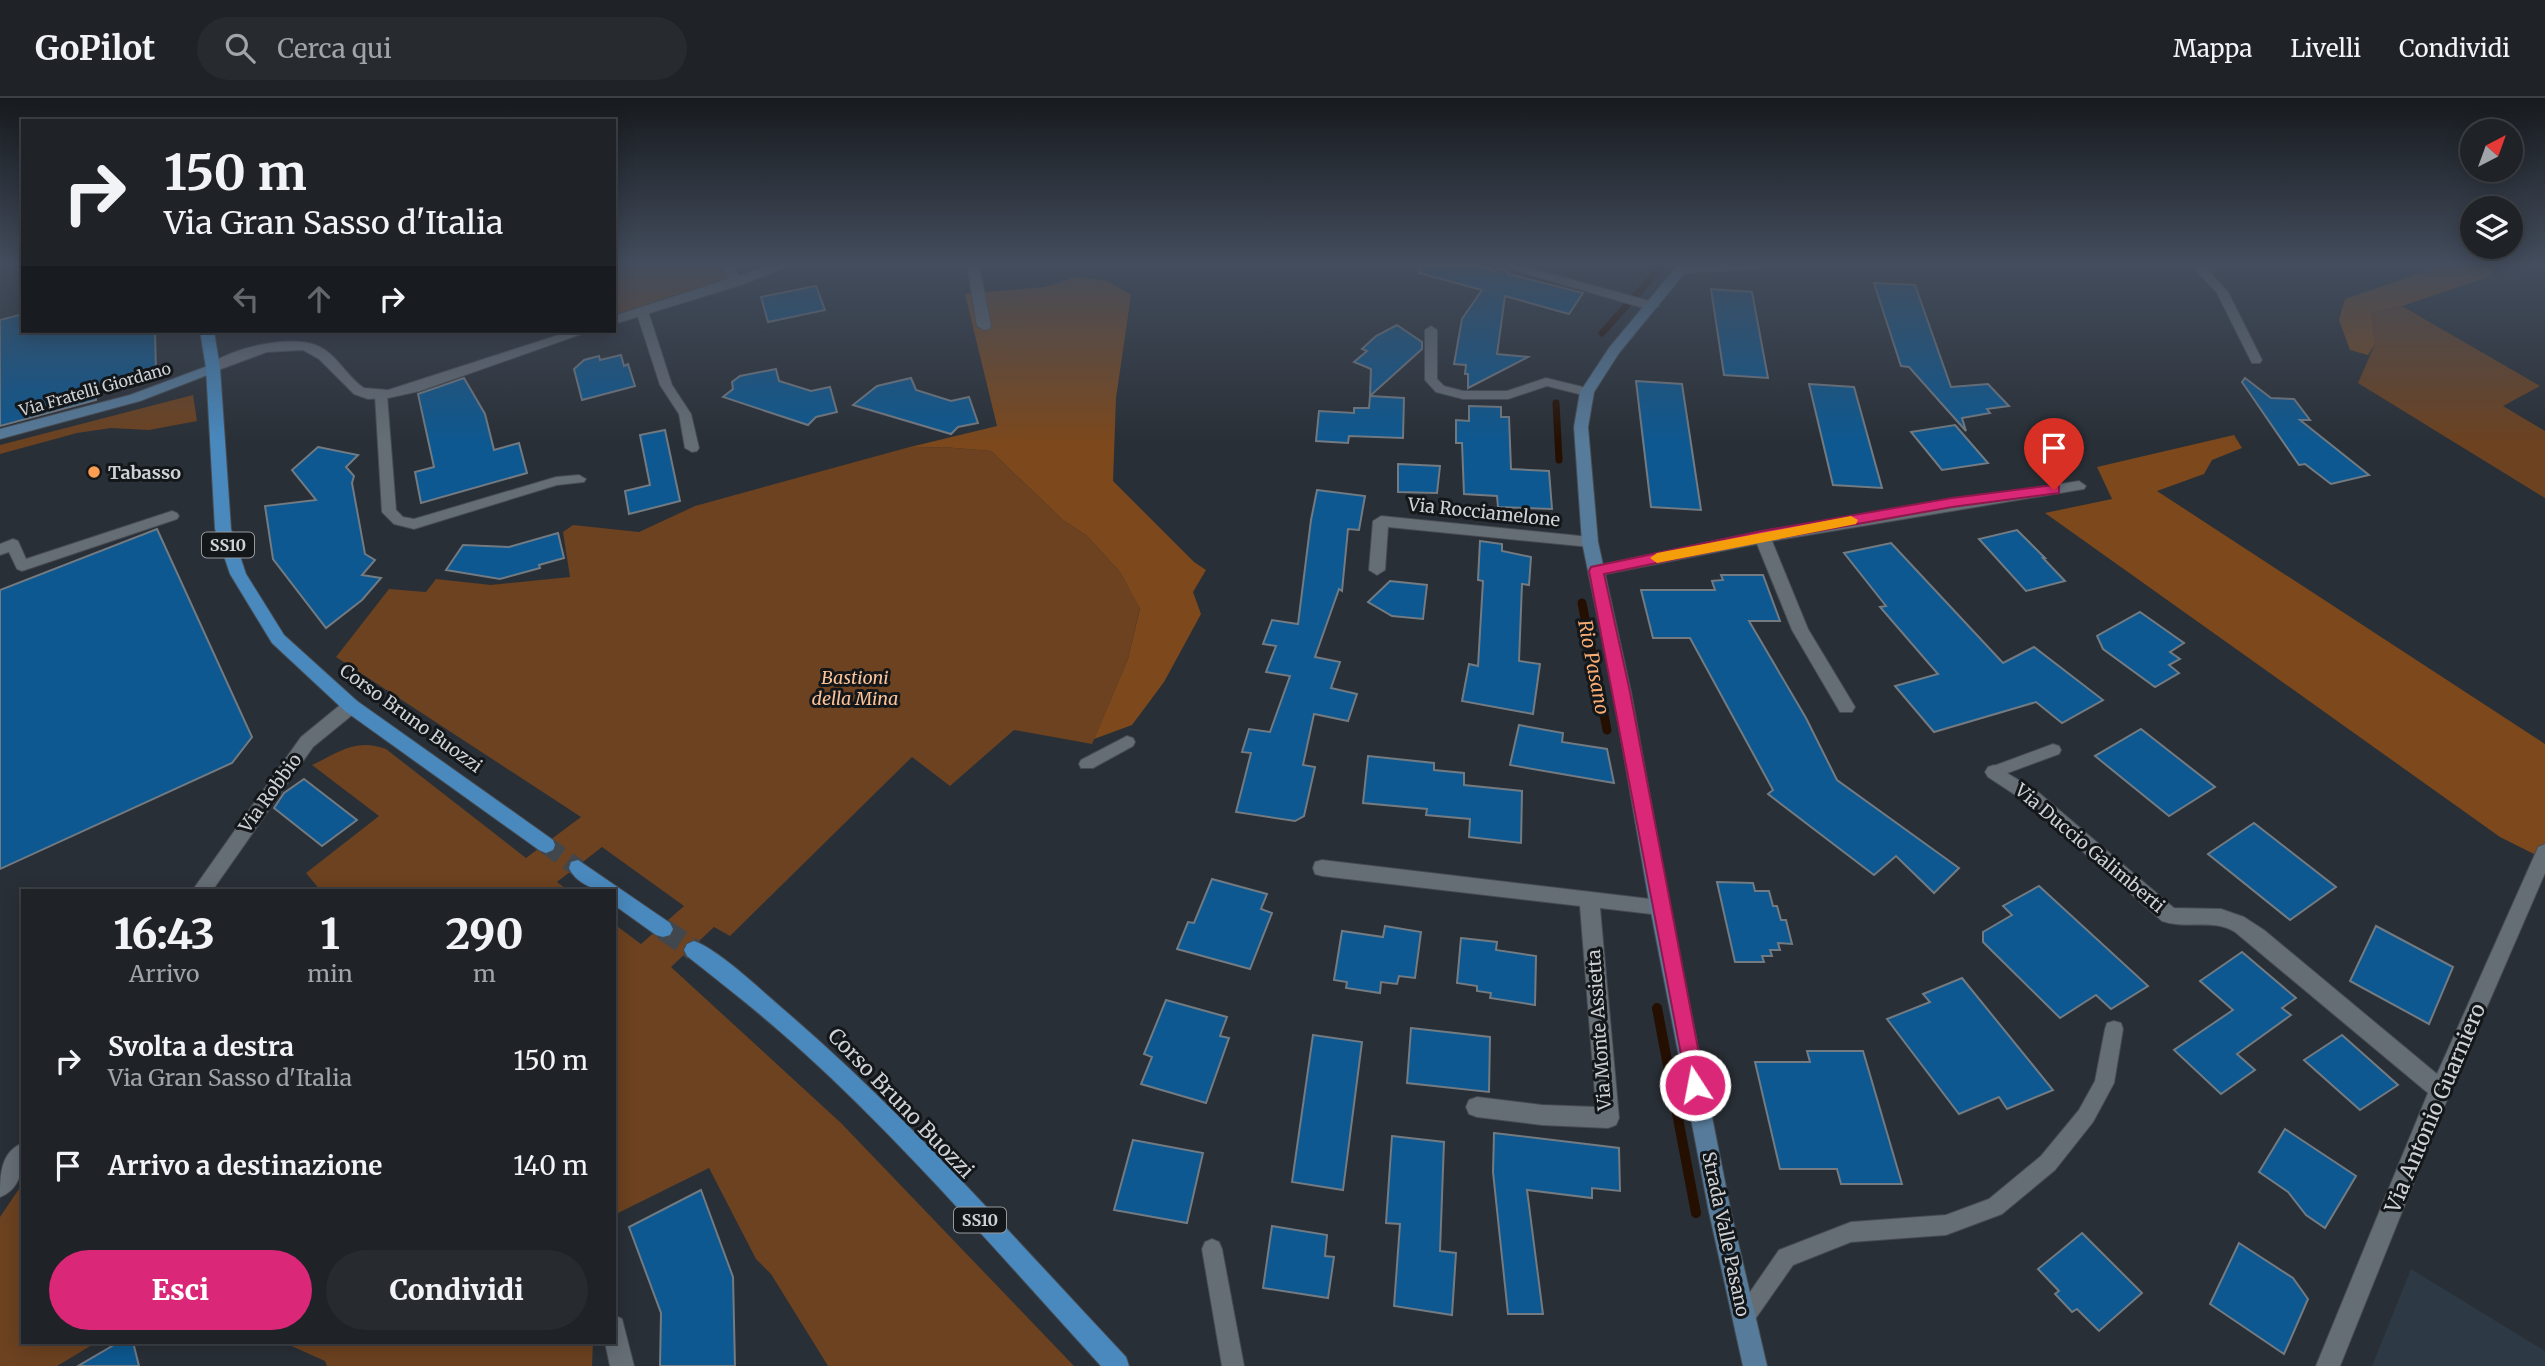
<!DOCTYPE html>
<html lang="it">
<style>
:root{--surface:#1f2328;--page:#272b30;--text:#f1f3f6;--muted:#a1a4a8;--line:#3c4045;--accent:#db2777}
body{margin:0;font-family:Merriweather,serif;background:var(--page);color:var(--text);height:100vh;display:flex;flex-direction:column;font-size:26px;white-space:nowrap}
*{box-sizing:border-box;margin:0}
p{font-size:23px;color:var(--muted)}
.icon{flex:none;width:38px;height:38px;fill:none;stroke:currentColor;stroke-width:2;stroke-linecap:round;stroke-linejoin:round}
.map{position:relative;flex:1;overflow:hidden}
.side{position:absolute;left:21px;top:791px;width:595px;height:455px;display:flex;flex-direction:column;background:var(--surface);border-radius:0px;box-shadow:0 4px 18px #0003,0 0 0 2px var(--line)}
.side>*{flex:none}
.hud{position:absolute;left:21px;top:21px;width:595px;height:214px;border-radius:0px;box-shadow:0 4px 18px #0003,0 0 0 2px var(--line);background:#1f2328;color:var(--text);overflow:hidden}
.needle{width:46px;rotate:41deg}
.controls{position:absolute;left:2460px;top:21px;display:grid;gap:14px}
.controls a{display:grid;place-items:center;width:63px;height:63px;border-radius:50%;background:var(--surface);box-shadow:0 4px 18px #0003,0 0 0 2px var(--line);font-size:35px}
.pin{position:absolute;display:grid;place-items:center;width:60px;height:60px;color:#fff;margin:-72px -30px;border-radius:50% 50% 50% 0;rotate:-45deg;box-shadow:0 0 7px #0007}
.pin .icon{rotate:45deg}
.me{position:absolute;width:77px;margin:-38px;rotate:349deg;stroke-linejoin:round;filter:drop-shadow(0 0 5px #0008)}
.turn{display:flex;align-items:center;gap:24px;height:147px;padding:0 28px;font-size:32px}
.turn .icon{width:91px;height:91px;stroke-width:2.5}
.turn b{display:block;font-size:49px;line-height:60px}
.lanes{display:flex;align-items:center;height:66px;padding:0 28px;background:#0003;justify-content:center;gap:35px;direction:ltr}
.lanes .off{opacity:.35}
.eta{display:flex;justify-content:space-evenly;align-items:center;height:119px;text-align:center}
.eta b{font-size:42px;font-weight:800;line-height:49px}
.action{display:flex;gap:14px;margin-top:auto;padding:14px 28px}
.action a{flex:1;height:80px;border-radius:42px;background:var(--accent);color:#fff;font-size:28px;font-weight:800;line-height:80px;text-align:center}
.action a+a{background:var(--page);color:var(--text)}
ul{padding:0;list-style:none}
li{display:flex;align-items:center;gap:21px;height:105px;padding:0 28px}
li div{flex:1}
li b{display:block;font-size:26px}
li em{font-style:normal}
header{display:flex;align-items:center;gap:42px;box-sizing:border-box;height:98px;padding:0 35px;background:var(--surface);border-bottom:2px solid var(--line)}
header strong{font-size:33px}
nav{display:flex;gap:38px;margin-inline-start:auto;font-size:24px}
.search{width:490px;height:63px;background:var(--page);display:flex;align-items:center;gap:18px;box-sizing:border-box;padding:0 24px;border-radius:38px;color:var(--muted);font-size:26px}
.map>svg:first-child{display:block}
.built{fill:#2d3944}
.green{fill:#6c4220}
.forest{fill:#7c481c}
.lines{fill:none;stroke-linecap:round;stroke-linejoin:round}
.stream-far2{stroke:#250f01;stroke-width:7}
.stream-far1{stroke:#250f01;stroke-width:9}
.stream{stroke:#250f01;stroke-width:10}
.building{fill:#0d5890;stroke:#727a82;stroke-width:2}
.primary-tunnel-far1{stroke:#42474e;stroke-width:18;stroke-dasharray:18 9;stroke-linecap:butt}
.primary-tunnel{stroke:#42474e;stroke-width:22;stroke-dasharray:22 10;stroke-linecap:butt}
.lane-casing{stroke:#464b51;stroke-width:2}
.street-casing{stroke:#464b51;stroke-width:2}
.secondary-casing{stroke:#464b51;stroke-width:2}
.primary-casing{stroke:#464b51;stroke-width:2}
.lane{fill:#656d75;fill-rule:evenodd}
.street{fill:#656d75;fill-rule:evenodd}
.secondary{fill:#577b9a;fill-rule:evenodd}
.primary{fill:#4989be;fill-rule:evenodd}
.route{fill:#db2777;stroke:#8e194d;stroke-width:2}
.slow{fill:#f59e0b}
.poi-dot{fill:#fc9e52;stroke:#14171a;stroke-width:2.5}
.labels{text-anchor:middle;dominant-baseline:central;stroke-width:6;stroke-linejoin:round;paint-order:stroke}
.far-street-label{font-size:16px;fill:#ced2d6;stroke:#14171a}
.shield{fill:#14171a;stroke:#969a9e;stroke-width:2}
.shield-label{font-size:16px;font-weight:bold;fill:#ced2d6}
.poi-label{font-size:18px;font-weight:bold;fill:#ced2d6;stroke:#14171a;text-anchor:start}
.street-label{font-size:18px;fill:#ced2d6;stroke:#14171a}
.park-label{font-size:18px;font-style:italic;fill:#fcc298;stroke:#14171a}
.water-label{font-size:19px;font-style:italic;fill:#f7ac73;stroke:#14171a}
.near-street-label{font-size:21px;fill:#ced2d6;stroke:#14171a}
</style>
<header>
<strong>GoPilot</strong>
<div class="search"><svg class="icon" aria-label="search" viewBox="0 0 24 24"><circle cx="10" cy="10" r="6"/><path d="M15 15l6 6"/></svg>Cerca qui</div>
<nav><a>Mappa</a><a>Livelli</a><a>Condividi</a></nav>
</header>
<div class="map">
<svg width="2545" height="1268" viewBox="0 0 2545 1268">
<rect width="100%" height="100%" fill="#292f36"/>
<!-- built -->
<polygon class="built" points="2411,1171 2545,1253 2545,1268 2372,1268"/>
<!-- green -->
<g class="green">
<polygon points="614,167 721,167 728,180 614,217"/>
<polygon points="2402,208 2540,288 2503,308 2545,333 2545,400 2358,285 2375,246 2371,215"/>
<polygon points="193,297 197,323 149,332 111,330 77,335 0,356 0,347"/>
<path d="M943 349 991 353 1063 422 1086 437 1120 474 1140 509 1128 561 1092 646 1014 632 950 688 912 659 730 838 714 829 671 869 841 1025 1074 1268H828L771 1176 756 1161 709 1070 614 1117V826L641 846 684 808 602 749 557 784 569 793H321L306 775 379 718 312 667C340 654 355 640 386 651L526 760 581 719 336 559 389 491 426 494 436 481 491 487 570 479 563 434 573 427 639 434 695 408 906 350Z"/>
<polygon points="23,1085 23,1244 97,1244 57,1268 0,1268 0,1119"/>
<polygon points="289,1244 593,1244 592,1268 327,1268 325,1263 287,1246"/>
</g>
<!-- forest -->
<g class="forest">
<polygon points="2434,167 2496,167 2491,178 2402,208 2371,215 2375,246 2368,257 2350,252 2339,222 2345,201 2435,170"/>
<polygon points="1077,179 1108,183 1131,197 1116,300 1113,383 1194,464 1206,472 1193,494 1201,516 1164,584 1132,627 1094,641 1128,561 1140,510 1120,474 1086,437 1063,422 991,353 943,349 906,350 997,328 965,196 1044,189"/>
<polygon points="2234,337 2242,350 2212,362 2204,376 2157,393 2545,646 2545,754 2542,760 2500,739 2045,415 2112,401 2097,369"/>
</g>
<g class="lines">
<!-- stream-far2 -->
<g class="stream-far2">
<polyline points="1602,235 1663,167"/>
<polyline points="1556,305 1559,362"/>
</g>
<!-- stream-far1 -->
<polyline class="stream-far1" points="1582,505 1607,632"/>
<!-- stream -->
<polyline class="stream" points="1657,910 1696,1115"/>
</g>
<!-- building -->
<g class="building">
<polygon points="1420,167 1474,167 1496,173 1498,170 1508,173 1508,176 1583,195 1569,216 1505,198 1497,256 1528,259 1468,290 1468,276 1465,276 1466,267 1454,266 1462,221 1482,192 1419,175"/>
<polygon points="1874,185 1915,187 1951,289 1988,286 2009,308 1987,311 1990,315 1962,320 1966,333 1909,269 1901,268"/>
<polygon points="816,188 825,212 768,224 761,199"/>
<polygon points="1711,191 1752,194 1768,280 1724,277"/>
<polygon points="23,216 23,233 155,233 156,275 96,290 96,302 0,328 0,222"/>
<polygon points="1397,227 1422,244 1422,251 1370,298 1371,271 1354,264 1367,253 1362,251 1376,238"/>
<polygon points="621,257 624,268 628,266 635,288 582,302 574,271 584,262 599,258 600,262"/>
<polygon points="776,271 779,283 811,293 830,289 837,314 816,319 808,327 723,299 733,291 732,284 740,278"/>
<polygon points="464,280 485,316 494,352 519,345 527,375 421,405 415,374 434,369 418,296"/>
<polygon points="911,280 916,292 951,303 969,299 978,325 958,329 951,336 853,307 877,288"/>
<polygon points="2245,280 2271,300 2294,301 2310,322 2300,322 2369,377 2331,386 2305,366 2299,367 2242,284"/>
<polygon points="1636,283 1682,286 1701,412 1651,409"/>
<polygon points="1809,286 1854,289 1882,390 1833,387"/>
<polygon points="1370,298 1404,300 1403,340 1349,338 1348,345 1316,343 1319,313 1354,315 1354,310 1369,310"/>
<polygon points="1469,308 1501,309 1501,319 1509,319 1511,371 1549,373 1552,411 1498,409 1497,398 1464,396 1462,345 1456,345 1456,322 1469,323"/>
<polygon points="1955,327 1988,365 1942,372 1911,334"/>
<polygon points="665,332 680,403 629,416 625,393 650,387 640,337"/>
<polygon points="318,349 358,357 346,369 354,378 352,385 365,456 375,462 362,477 381,480 362,502 326,530 273,461 265,408 316,402 292,372"/>
<polygon points="1398,366 1440,368 1437,395 1398,394"/>
<polygon points="1317,392 1365,398 1359,432 1348,431 1342,493 1339,491 1315,559 1340,564 1331,590 1357,596 1348,623 1314,616 1303,667 1315,669 1304,718 1295,723 1236,714 1251,655 1242,654 1249,631 1270,634 1290,578 1266,574 1276,548 1263,546 1272,522 1298,526 1311,422"/>
<polygon points="157,431 252,639 232,665 0,771 0,492"/>
<polygon points="2017,432 2045,460 2043,460 2065,483 2026,493 1979,441"/>
<polygon points="558,435 564,460 539,467 540,470 500,481 446,472 463,447 509,449"/>
<polygon points="1480,443 1502,446 1502,453 1531,459 1529,487 1522,486 1519,563 1540,566 1533,616 1462,603 1469,566 1478,568 1483,483 1478,482"/>
<polygon points="1891,445 2003,565 2034,549 2103,602 2062,625 2036,604 1934,634 1895,588 1938,576 1880,509 1886,508 1844,455"/>
<polygon points="1721,477 1763,477 1780,523 1749,523 1806,620 1837,682 1959,770 1934,795 1896,758 1874,777 1768,696 1773,692 1690,540 1653,540 1641,492 1715,492 1712,483 1723,482"/>
<polygon points="1390,483 1427,487 1423,521 1392,518 1368,504"/>
<polygon points="2140,514 2184,545 2170,554 2180,561 2169,567 2179,575 2155,589 2103,551 2097,538"/>
<polygon points="1519,627 1563,635 1562,644 1607,651 1614,685 1510,667"/>
<polygon points="2141,631 2215,689 2169,718 2095,658"/>
<polygon points="1368,658 1434,665 1434,672 1464,675 1464,687 1522,693 1521,745 1469,739 1470,721 1426,717 1427,711 1363,705"/>
<polygon points="304,681 357,722 322,748 274,710 284,695"/>
<polygon points="2254,725 2336,789 2290,822 2208,756"/>
<polygon points="1212,781 1267,796 1261,811 1272,815 1250,871 1177,851 1188,824 1194,825"/>
<polygon points="1717,784 1753,785 1755,793 1769,793 1773,808 1777,808 1781,822 1786,822 1792,846 1778,845 1780,852 1770,852 1772,858 1762,858 1764,864 1735,864"/>
<polygon points="2039,788 2148,888 2111,911 2096,897 2060,920 1983,844 1983,834 2012,817 2003,808"/>
<polygon points="1385,828 1421,834 1415,880 1399,878 1397,886 1381,884 1380,895 1346,890 1347,884 1334,882 1342,833 1383,839"/>
<polygon points="2376,828 2453,869 2429,926 2350,883"/>
<polygon points="1461,840 1497,844 1496,852 1536,858 1535,907 1490,900 1491,895 1477,893 1477,888 1457,885"/>
<polygon points="2242,854 2296,900 2282,910 2291,917 2237,956 2255,972 2221,996 2174,952 2233,912 2200,883"/>
<polygon points="1962,880 2053,992 2007,1011 1999,999 1959,1016 1887,921 1930,904 1923,896"/>
<polygon points="1166,902 1227,919 1220,938 1229,940 1206,1005 1141,986 1152,959 1144,956"/>
<polygon points="1411,930 1490,939 1489,994 1407,985"/>
<polygon points="1313,937 1362,944 1343,1092 1292,1084"/>
<polygon points="2342,937 2398,987 2360,1012 2304,962"/>
<polygon points="1807,953 1863,953 1902,1086 1841,1086 1837,1071 1780,1071 1755,964 1810,964"/>
<polygon points="2285,1031 2356,1078 2325,1130 2306,1117 2288,1094 2259,1074"/>
<polygon points="1494,1035 1619,1050 1620,1093 1592,1090 1592,1100 1527,1092 1543,1216 1508,1216 1493,1074"/>
<polygon points="1392,1038 1444,1044 1440,1153 1456,1155 1452,1217 1394,1208 1400,1126 1386,1125"/>
<polygon points="1133,1042 1203,1055 1187,1125 1114,1112"/>
<polygon points="701,1092 733,1179 735,1268 660,1268 661,1215 629,1129"/>
<polygon points="1272,1128 1327,1137 1325,1158 1334,1159 1328,1200 1263,1190"/>
<polygon points="2082,1135 2142,1195 2099,1233 2077,1211 2072,1214 2055,1196 2059,1193 2038,1171"/>
<polygon points="2239,1145 2293,1180 2308,1201 2284,1256 2210,1206"/>
<polygon points="119,1244 133,1244 139,1268 78,1268"/>
</g>
<g class="lines">
<!-- primary-tunnel-far1 -->
<polyline class="primary-tunnel-far1" points="546,747 578,770"/>
<!-- primary-tunnel -->
<polyline class="primary-tunnel" points="663,831 694,852"/>
<defs>
<g id="lane">
<polygon points="2191,167 2203,167 2228,194 2262,262 2260,265 2252,265 2217,195"/>
<polygon points="642,209 648,213 672,287 691,316 699,350 697,353 692,354 685,350 679,316 660,287 636,213"/>
<polygon points="1431,228 1437,232 1437,281 1444,288 1463,293 1507,293 1546,280 1591,291 1593,294 1587,298 1547,288 1508,301 1463,301 1436,294 1425,282 1425,232"/>
<polygon points="381,293 387,297 396,412 403,419 414,421 556,379 579,377 586,381 584,384 557,387 414,431 394,426 382,414 375,297"/>
<polygon points="172,413 177,415 179,418 177,421 22,473 17,471 9,454 0,457 0,446 13,441 18,443 26,461"/>
<polygon points="1127,638 1133,640 1135,644 1133,648 1093,670 1081,670 1079,666 1081,662"/>
<polygon points="2053,646 2059,648 2061,652 2059,656 1994,680 1988,678 1986,674 1988,670"/>
<polygon points="2114,923 2121,925 2123,931 2114,985 2093,1024 2055,1072 2002,1116 1946,1137 1851,1144 1793,1167 1751,1227 1744,1231 1737,1227 1733,1220 1737,1213 1779,1152 1851,1124 1946,1117 1989,1101 2041,1058 2079,1012 2095,983 2105,931 2107,925"/>
<polygon points="1212,1141 1219,1144 1222,1151 1244,1268 1222,1268 1202,1151 1205,1144"/>
</g>
<g id="street">
<polygon points="720,167 733,167 739,178 771,167 791,167 741,187 614,226 614,218 728,181"/>
<polygon points="967,167 979,167 991,228 989,231 984,232 977,228"/>
<polygon points="1496,167 1518,167 1657,205 1659,208 1652,212 1647,211"/>
<polygon points="1768,167 1762,171 1682,175 1676,171 1681,167"/>
<path d="M571 233H590L420 293 388 300 368 301 354 296 319 261 303 252 267 254 213 274 206 270C226 250 294 235 320 249 338 258 347 279 364 290L388 292Z"/>
<polygon points="2079,383 2086,388 2084,391 1772,443 1808,531 1855,609 1852,614 1840,614 1792,532 1757,446 1596,478 1588,473 1596,468 1762,433"/>
<polygon points="1381,418 1590,439 1598,444 1590,449 1388,429 1385,472 1377,477 1369,472 1373,423"/>
<polygon points="351,602 357,603 360,608 357,613 313,649 212,793 192,793 301,639 345,603"/>
<path d="M1994 667 2038 694 2174 810 2221 811 2244 819 2264 832 2437 976 2536 754 2538 749 2545 746V775L2451 992 2340 1268H2316L2428 995 2235 834C2212 820 2187 832 2162 823L2026 704 1988 679 1985 674 1988 669Z"/>
<polygon points="1322,762 1667,803 1670,809 1667,815 1660,817 1600,810 1619,1020 1616,1027 1608,1030 1542,1027 1477,1019 1469,1016 1466,1009 1469,1002 1477,999 1542,1007 1596,1009 1580,808 1322,778 1315,776 1313,770 1315,764"/>
<path d="M23 1045C23 1066 23 1090 0 1099 0 1078 0 1054 23 1045Z"/>
<polygon points="614,1217 622,1221 634,1268 610,1268 605,1244 614,1244"/>
</g>
<g id="secondary">
<polygon points="1678,167 1691,167 1619,255 1594,294 1588,329 1598,444 1631,594 1670,809 1731,1114 1767,1268 1743,1268 1709,1114 1650,809 1613,594 1582,444 1574,329 1580,294 1609,250"/>
<polygon points="213,266 220,270 218,273 140,303 0,341 0,331 130,297"/>
</g>
<g id="primary">
<polygon points="200,233 214,233 220,270 231,431 246,476 284,537 357,603 553,742 555,747 553,752 546,755 539,752 345,613 272,545 230,476 215,431 206,270"/>
<path d="M578 762 670 825 673 831 670 837 663 839 656 837 614 807V793C597 793 577 787 569 770L571 764Z"/>
<path d="M694 843C719 852 761 892 783 911 907 1017 1014 1140 1126 1259L1129 1268H1101C1003 1161 909 1050 802 953 765 919 726 889 687 858L684 852 687 846Z"/>
</g>
</defs>
<!-- lane casing -->
<use href="#lane" class="lane-casing"/>
<!-- street casing -->
<use href="#street" class="street-casing"/>
<!-- secondary casing -->
<use href="#secondary" class="secondary-casing"/>
<!-- primary casing -->
<use href="#primary" class="primary-casing"/>
<!-- lane -->
<use href="#lane" class="lane"/>
<!-- street -->
<use href="#street" class="street"/>
<!-- secondary -->
<use href="#secondary" class="secondary"/>
<!-- primary -->
<use href="#primary" class="primary"/>
</g>
<!-- sky -->
<linearGradient id="sky" x2="0" y2="1"><stop stop-color="#171a1e"/><stop offset="0.48" stop-color="#434d5d"/><stop offset="1" stop-color="#434d5d" stop-opacity="0"/></linearGradient>
<rect width="2545" height="345" fill="url(#sky)"/>
<!-- route -->
<polygon class="route" points="2054,387 2059,388 2059,395 1952,409 1762,443 1604,476 1630,594 1705,987 1702,993 1695,996 1688,993 1589,473 1591,469 1762,433 1952,400"/>
<!-- slow -->
<polygon class="slow" points="1851,418 1858,422 1856,426 1657,465 1650,460 1657,455"/>
<!-- markers -->
<circle class="poi-dot" cx="94" cy="374" r="7"/>
<g class="labels">
<!-- far-street labels -->
<g class="far-street-label">
<text transform="translate(95 291) rotate(-16)">Via Fratelli Giordano</text>
</g>
<!-- shield labels -->
<g class="shield">
<rect x="202" y="434.5" width="52" height="25" rx="5"/>
<rect x="954" y="1109.5" width="52" height="25" rx="5"/>
</g>
<g class="shield-label">
<text x="228" y="447">SS10</text>
<text x="980" y="1122">SS10</text>
</g>
<!-- poi labels -->
<g class="poi-label">
<text x="108" y="374">Tabasso</text>
</g>
<!-- street labels -->
<g class="street-label">
<text transform="translate(1484 414) rotate(6)">Via Rocciamelone</text>
<text transform="translate(411 620) rotate(36)">Corso Bruno Buozzi</text>
<text transform="translate(270 695) rotate(-54)">Via Robbio</text>
<text transform="translate(2090 750) rotate(40)">Via Duccio Galimberti</text>
<text transform="translate(1599 932) rotate(-94)">Via Monte Assietta</text>
<text transform="translate(1726 1136) rotate(78)">Strada Valle Pasano</text>
</g>
<!-- park labels -->
<g class="park-label">
<text x="855" y="579">Bastioni<tspan x="855" dy="21">della Mina</tspan></text>
</g>
<!-- water labels -->
<g class="water-label">
<text transform="translate(1594 569) rotate(79)">Rio Pasano</text>
</g>
<!-- near-street labels -->
<g class="near-street-label">
<text transform="translate(901 1005) rotate(46)">Corso Bruno Buozzi</text>
<text transform="translate(2435 1010) rotate(-67)">Via Antonio Guarniero</text>
</g>
</g>
</svg>
<div class="controls">
<a><svg class="needle" viewBox="-14 -14 28 28"><path d="M0-13l5 13h-10z" fill="#e53935"/><path d="M0 13l5-13h-10z" fill="#a1a4a8"/></svg></a>
<a><svg class="icon" aria-label="layers" viewBox="0 0 24 24"><path d="M12 4l9 5-9 5-9-5zM3 14l9 5 9-5"/></svg></a>
</div>
<div class="pin" style="left:2054px;top:392px;background:#d93025"><svg class="icon" aria-label="arrive" viewBox="0 0 24 24"><path d="M6 21V4h12l-3 4 3 4H6"/></svg></div>
<svg class="me" style="left:1695px;top:987px" viewBox="-20 -20 40 40"><circle r="17" fill="#db2777" stroke="#fff" stroke-width="3"/><path d="M0-11L8 9 0 5-8 9z" fill="#fff"/></svg>
<div class="hud">
<div class="turn"><svg class="icon" aria-label="right" viewBox="0 0 24 24"><path d="M7 20v-9h11M14 6l5 5-5 5"/></svg><div><b>150 m</b>Via Gran Sasso d'Italia</div></div>
<div class="lanes"><svg class="icon off" aria-label="left" viewBox="0 0 24 24"><path d="M17 20v-9H6M10 6l-5 5 5 5"/></svg><svg class="icon off" aria-label="ahead" viewBox="0 0 24 24"><path d="M12 20V5M6 11l6-6 6 6"/></svg><svg class="icon" aria-label="right" viewBox="0 0 24 24"><path d="M7 20v-9h11M14 6l5 5-5 5"/></svg></div>
</div>
<section class="side">
<div class="eta">
<div><b>16:43</b><p>Arrivo</p></div>
<div><b>1</b><p>min</p></div>
<div><b>290</b><p>m</p></div>
</div>
<ul>
<li><svg class="icon" aria-label="right" viewBox="0 0 24 24"><path d="M7 20v-9h11M14 6l5 5-5 5"/></svg><div><b>Svolta a destra</b><p>Via Gran Sasso d'Italia</p></div><em>150 m</em></li>
<li><svg class="icon" aria-label="arrive" viewBox="0 0 24 24"><path d="M6 21V4h12l-3 4 3 4H6"/></svg><div><b>Arrivo a destinazione</b></div><em>140 m</em></li>
</ul>
<div class="action"><a>Esci</a><a>Condividi</a></div>
</section>
</div>
